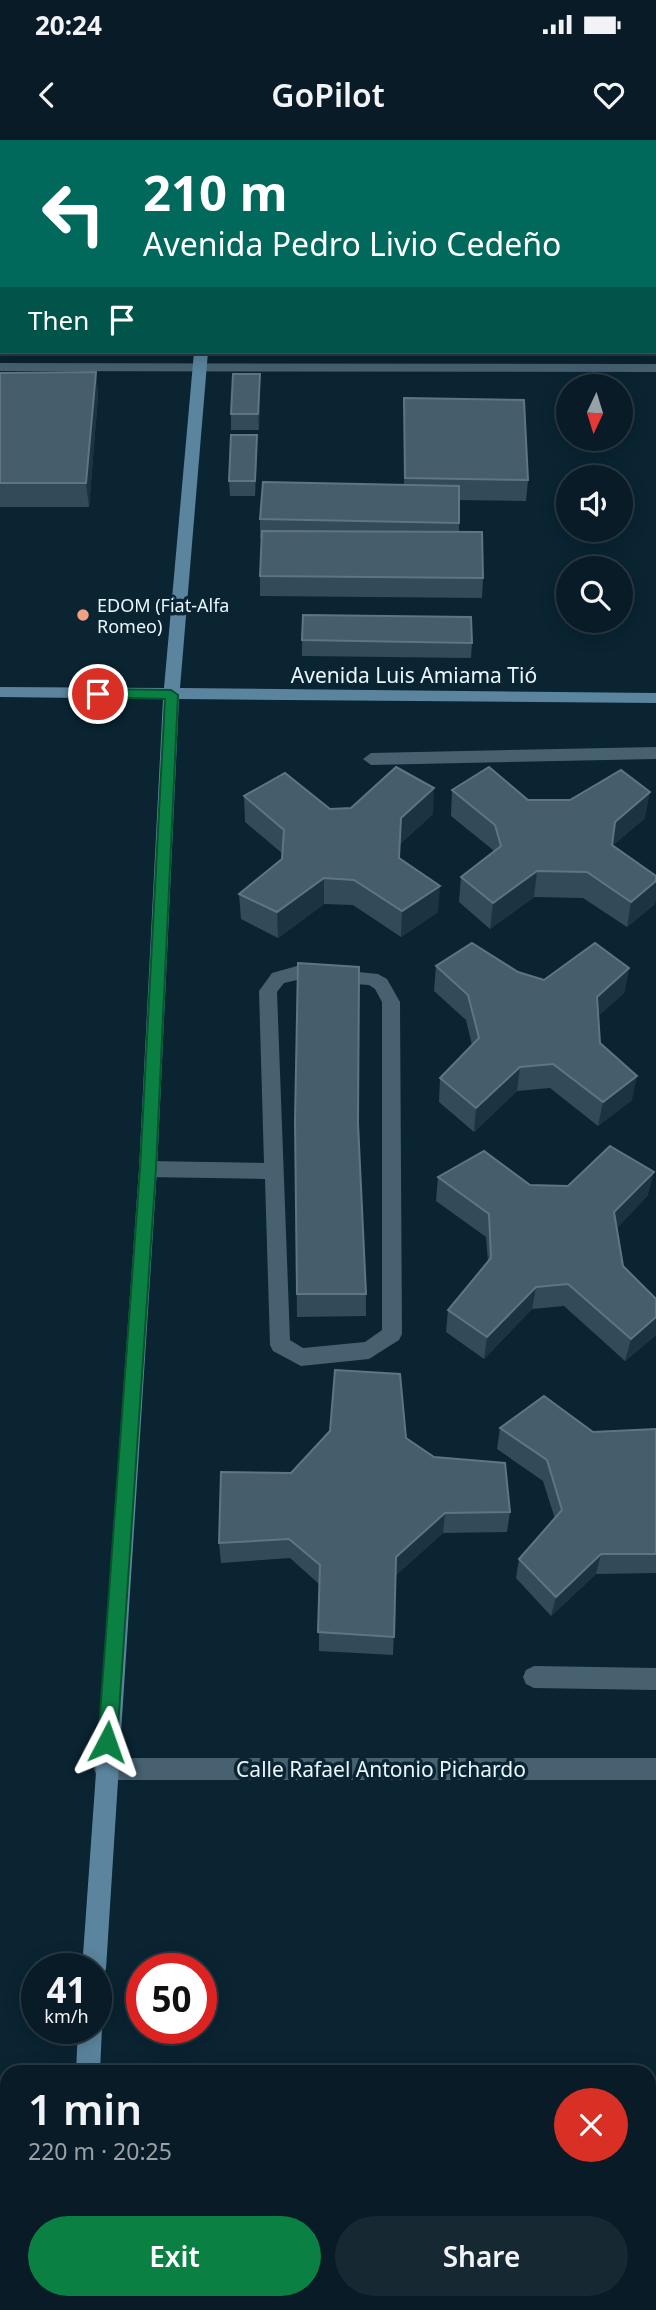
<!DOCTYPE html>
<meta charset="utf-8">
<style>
:root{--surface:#081b26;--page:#162832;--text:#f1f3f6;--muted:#98a1a7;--line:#293943;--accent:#0b8043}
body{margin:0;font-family:"Noto Sans",sans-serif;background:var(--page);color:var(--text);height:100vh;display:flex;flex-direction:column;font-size:26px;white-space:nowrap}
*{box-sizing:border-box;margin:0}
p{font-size:23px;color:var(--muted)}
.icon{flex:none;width:38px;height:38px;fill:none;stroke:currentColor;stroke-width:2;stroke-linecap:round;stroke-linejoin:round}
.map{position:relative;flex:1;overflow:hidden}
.details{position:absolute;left:0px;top:1925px;width:656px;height:245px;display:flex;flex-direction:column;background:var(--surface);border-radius:21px 21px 0 0;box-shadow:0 4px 18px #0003,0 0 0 2px var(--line)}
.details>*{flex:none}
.banner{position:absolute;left:0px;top:0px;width:656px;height:214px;box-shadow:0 4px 18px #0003,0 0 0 2px var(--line);background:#00695c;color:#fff;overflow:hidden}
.needle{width:46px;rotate:184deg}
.controls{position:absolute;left:556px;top:234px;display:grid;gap:14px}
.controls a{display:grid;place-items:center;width:77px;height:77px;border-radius:50%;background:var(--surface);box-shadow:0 4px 18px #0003,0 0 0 2px var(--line);font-size:35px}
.speed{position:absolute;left:21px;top:1813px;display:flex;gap:14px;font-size:35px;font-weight:700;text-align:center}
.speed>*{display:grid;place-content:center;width:91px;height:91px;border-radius:50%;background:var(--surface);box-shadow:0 4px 18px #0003,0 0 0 2px var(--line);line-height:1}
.speed small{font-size:18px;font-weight:400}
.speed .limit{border:10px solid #d22;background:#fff;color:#111}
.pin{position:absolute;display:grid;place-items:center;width:60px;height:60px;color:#fff;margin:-30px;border:4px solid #fff;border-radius:50%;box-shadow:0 2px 7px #0007}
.me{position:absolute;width:77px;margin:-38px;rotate:4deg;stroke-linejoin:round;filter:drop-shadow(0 0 5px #0008)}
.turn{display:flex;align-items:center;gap:24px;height:147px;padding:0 28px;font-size:32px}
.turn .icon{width:91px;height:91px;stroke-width:2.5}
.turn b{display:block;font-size:49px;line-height:60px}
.then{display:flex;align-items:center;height:66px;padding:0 28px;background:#0003;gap:14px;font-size:26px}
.round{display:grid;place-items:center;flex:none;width:74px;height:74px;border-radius:37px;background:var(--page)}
.headline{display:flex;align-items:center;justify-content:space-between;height:119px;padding:0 28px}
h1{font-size:42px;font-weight:600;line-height:52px}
.action{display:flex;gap:14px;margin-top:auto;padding:14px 28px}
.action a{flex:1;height:80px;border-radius:42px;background:var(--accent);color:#fff;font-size:28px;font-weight:600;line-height:80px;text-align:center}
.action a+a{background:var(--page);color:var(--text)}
.status{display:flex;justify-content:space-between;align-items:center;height:49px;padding:0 35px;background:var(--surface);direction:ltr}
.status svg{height:19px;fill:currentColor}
header{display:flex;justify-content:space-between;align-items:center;height:91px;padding:0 28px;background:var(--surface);font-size:32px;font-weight:600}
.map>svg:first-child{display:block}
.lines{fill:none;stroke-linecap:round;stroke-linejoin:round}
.service{fill:#476171;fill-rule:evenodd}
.minor{fill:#476171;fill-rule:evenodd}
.secondary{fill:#5b859e;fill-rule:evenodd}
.wall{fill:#324b59}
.shaded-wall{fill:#1a3442}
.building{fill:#465d6b;stroke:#5f7582;stroke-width:2}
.route{fill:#0b8043;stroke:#07532c;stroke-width:2}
.poi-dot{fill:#f3a082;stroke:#0a2432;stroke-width:2.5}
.labels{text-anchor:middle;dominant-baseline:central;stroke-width:7;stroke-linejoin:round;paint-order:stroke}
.far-poi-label{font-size:18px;fill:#eaf6fe;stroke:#0a2432;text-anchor:start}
.street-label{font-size:21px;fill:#eaf6fe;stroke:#0a2432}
</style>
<div class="status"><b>20:24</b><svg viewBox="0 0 49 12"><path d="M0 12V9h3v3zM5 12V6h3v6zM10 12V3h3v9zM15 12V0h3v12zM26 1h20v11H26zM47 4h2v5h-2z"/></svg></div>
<header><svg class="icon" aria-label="back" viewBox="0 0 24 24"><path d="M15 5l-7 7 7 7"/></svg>GoPilot<svg class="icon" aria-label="heart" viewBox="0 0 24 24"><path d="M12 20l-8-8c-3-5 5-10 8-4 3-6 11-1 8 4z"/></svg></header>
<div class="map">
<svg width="656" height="2170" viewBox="0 0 656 2170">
<rect width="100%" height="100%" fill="#0a2432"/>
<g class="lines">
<!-- service -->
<g class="service">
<rect x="456" y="0" width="12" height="2"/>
<polygon points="656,607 656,619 371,625 363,619 371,613"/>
<path d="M297 826 378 834 387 839 400 862 402 1194 399 1200 369 1219 301 1226 273 1211 270 1205 265 1039 148 1037 141 1034 139 1029 141 1024 148 1021 264 1023 259 851 272 833ZM297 840 369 845 375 849 382 862V1190L365 1202 303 1208 290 1200 277 852 284 843Z"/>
<polygon points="534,1526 656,1528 656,1550 534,1548 526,1544 523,1537 526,1530"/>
</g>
<!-- minor -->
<g class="minor">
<polygon points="0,223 656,224 656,232 0,231"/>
<polygon points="105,1618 656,1618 656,1640 105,1640 97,1637 94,1629 97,1621"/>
</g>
<!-- secondary -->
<g class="secondary">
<rect x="211" y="0" width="12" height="2"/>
<polygon points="194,212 208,212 180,548 656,553 656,563 179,559 157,1029 106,1829 102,1837 96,1840 96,1829 82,1829 139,1029 163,559 0,557 0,547 164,548"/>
<polygon points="96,1878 102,1888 100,1932 76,1932 78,1888 96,1888"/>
<rect x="61" y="2163" width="26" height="7"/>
</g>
</g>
<!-- wall -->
<g class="wall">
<polygon points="617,0 647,0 647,2 624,2 623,0"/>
<rect x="0" y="62" width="2" height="48"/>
<rect x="654" y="95" width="2" height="29"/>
<rect x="654" y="125" width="2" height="37"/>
<polygon points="96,232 98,256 89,367 0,367 0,233"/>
<polygon points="260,249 259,290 231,290 231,274"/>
<polygon points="404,258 528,340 526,361 459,360 459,392 483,438 482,458 260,456 260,436 261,399 260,399 260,379 404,345"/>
<polygon points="257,311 255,356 230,356 229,341"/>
<polygon points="302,500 472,503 471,518 302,516"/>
<polygon points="452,650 528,660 645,678 612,706 656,736 656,756 655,764 627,787 583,758 534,757 490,789 459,762 461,737 493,712 493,710 451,676"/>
<polygon points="244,656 330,669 433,674 400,704 399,719 438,772 401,797 353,765 324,764 278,798 241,779 239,754 282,719 283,714 245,682"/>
<polygon points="436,826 518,832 544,840 629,828 624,853 598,876 600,903 632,960 598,986 550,948 517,951 474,992 439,962 440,938 472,905 466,880 434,851"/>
<polygon points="295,981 366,1154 366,1176 297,1177"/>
<polygon points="438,1037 648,1055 617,1088 623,1126 656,1159 656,1195 625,1221 564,1166 532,1169 484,1219 446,1192 448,1170 488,1122 486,1097 436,1061"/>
<polygon points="500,1288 593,1292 656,1289 656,1433 596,1434 551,1476 516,1438 519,1419 555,1379 543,1341 497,1309"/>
<polygon points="406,1298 510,1372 507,1392 443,1393 396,1435 393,1515 319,1511 319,1444 290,1418 221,1423 219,1403 291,1333"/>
</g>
<!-- shaded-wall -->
<g class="shaded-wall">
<polygon points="96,232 98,256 89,367 86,343"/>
<polygon points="260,234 260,249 259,290 258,274"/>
<polygon points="257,295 257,311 255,356 255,341"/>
<polygon points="434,648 433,674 400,704 398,744 401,678"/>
<polygon points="650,652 645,678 611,707 615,682"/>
<polygon points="537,731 534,757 490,789 493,763"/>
<polygon points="324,738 324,764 278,798 277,772"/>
<polygon points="656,741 656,756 655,764 627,787 631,762"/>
<polygon points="440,746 438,772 401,797 402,771"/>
<polygon points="629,828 624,853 593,881 597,857"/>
<polygon points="520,927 517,951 474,992 476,968"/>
<polygon points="637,936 632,960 598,986 603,962"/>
<polygon points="654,1032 648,1055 610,1096 614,1072"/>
<polygon points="536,1147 532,1169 484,1219 487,1197"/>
<polygon points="656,1177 656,1195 625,1221 631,1199"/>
<polygon points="445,1373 443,1393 395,1436 396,1417"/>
<polygon points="601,1414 596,1434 551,1476 556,1457"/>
</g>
<!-- building -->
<g class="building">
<polygon points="56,0 98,0 97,2 56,2"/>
<polygon points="103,0 138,0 137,2 103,2"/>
<rect x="261" y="0" width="118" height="2"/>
<rect x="0" y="62" width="2" height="32"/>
<rect x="654" y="95" width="2" height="14"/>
<rect x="654" y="125" width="2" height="22"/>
<polygon points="96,232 86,343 0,343 0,233"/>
<polygon points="233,234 260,234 258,274 231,274"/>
<polygon points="404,258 524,260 528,340 405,338"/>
<polygon points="231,295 257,295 255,341 229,341"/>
<polygon points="263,342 459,346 459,383 260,379"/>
<polygon points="262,391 482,392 483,438 260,436"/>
<polygon points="303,475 471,477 472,503 302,500"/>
<polygon points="396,627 434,648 401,678 399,718 440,746 402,771 354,740 324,738 277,772 239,754 282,719 284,690 244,656 285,633 330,669 351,668"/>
<polygon points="489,627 528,660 570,660 621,630 650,652 615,682 612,705 656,736 656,741 631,762 587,732 537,731 493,763 461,737 501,706 495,685 452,650"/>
<polygon points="472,803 518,832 544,840 595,803 629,828 597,857 600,903 637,936 603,962 553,924 520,927 476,968 440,938 479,898 468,855 436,826"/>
<polygon points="298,823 359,827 358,983 366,1154 297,1154 295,981"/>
<polygon points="610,1006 654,1032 614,1072 623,1126 656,1159 656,1177 631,1199 568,1144 536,1147 487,1197 448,1170 491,1118 489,1074 438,1037 484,1011 530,1045 568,1046"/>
<polygon points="335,1230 400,1234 406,1298 434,1317 505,1323 510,1372 445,1373 396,1417 394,1497 318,1492 320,1425 289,1399 219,1403 221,1332 291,1333 330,1291"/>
<polygon points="544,1256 593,1292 656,1289 656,1414 601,1414 556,1457 519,1419 562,1370 547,1320 500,1288"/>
</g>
<!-- route -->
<polygon class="route" points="98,549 171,550 178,555 156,1029 117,1602 114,1609 107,1611 101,1609 98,1602 140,1029 165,559 93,557 93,550"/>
<!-- markers -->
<circle class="poi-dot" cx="83" cy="475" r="7"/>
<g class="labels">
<!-- far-poi labels -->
<g class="far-poi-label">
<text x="97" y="465">EDOM (Fiat-Alfa<tspan x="97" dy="21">Romeo)</tspan></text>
</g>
<!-- street labels -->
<g class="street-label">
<text x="414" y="535">Avenida Luis Amiama Tió</text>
<text x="381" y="1629">Calle Rafael Antonio Pichardo</text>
</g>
</g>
</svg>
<div class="controls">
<a><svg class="needle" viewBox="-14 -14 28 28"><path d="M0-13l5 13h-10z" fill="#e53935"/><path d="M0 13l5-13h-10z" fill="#98a1a7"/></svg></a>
<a><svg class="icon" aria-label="sound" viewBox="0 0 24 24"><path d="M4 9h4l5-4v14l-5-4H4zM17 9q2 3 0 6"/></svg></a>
<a><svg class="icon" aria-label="search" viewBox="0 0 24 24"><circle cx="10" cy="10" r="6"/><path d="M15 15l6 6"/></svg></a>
</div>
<div class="speed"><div>41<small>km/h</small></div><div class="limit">50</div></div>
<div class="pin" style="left:98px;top:554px;background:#d93025"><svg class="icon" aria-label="arrive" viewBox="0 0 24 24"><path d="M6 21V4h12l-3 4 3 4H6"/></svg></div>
<svg class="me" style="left:107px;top:1602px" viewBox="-20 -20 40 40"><path d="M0-17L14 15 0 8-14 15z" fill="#0b8043" stroke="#fff" stroke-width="4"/></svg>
<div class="banner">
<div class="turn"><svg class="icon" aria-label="left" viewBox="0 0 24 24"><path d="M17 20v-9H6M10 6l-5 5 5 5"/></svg><div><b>210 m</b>Avenida Pedro Livio Cedeño</div></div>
<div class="then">Then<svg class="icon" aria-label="arrive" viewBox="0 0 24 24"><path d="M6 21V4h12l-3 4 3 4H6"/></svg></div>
</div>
<section class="details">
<div class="headline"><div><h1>1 min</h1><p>220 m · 20:25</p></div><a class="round" style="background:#d93025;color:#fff"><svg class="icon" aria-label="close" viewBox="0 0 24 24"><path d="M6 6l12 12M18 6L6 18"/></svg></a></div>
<div class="action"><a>Exit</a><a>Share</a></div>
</section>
</div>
